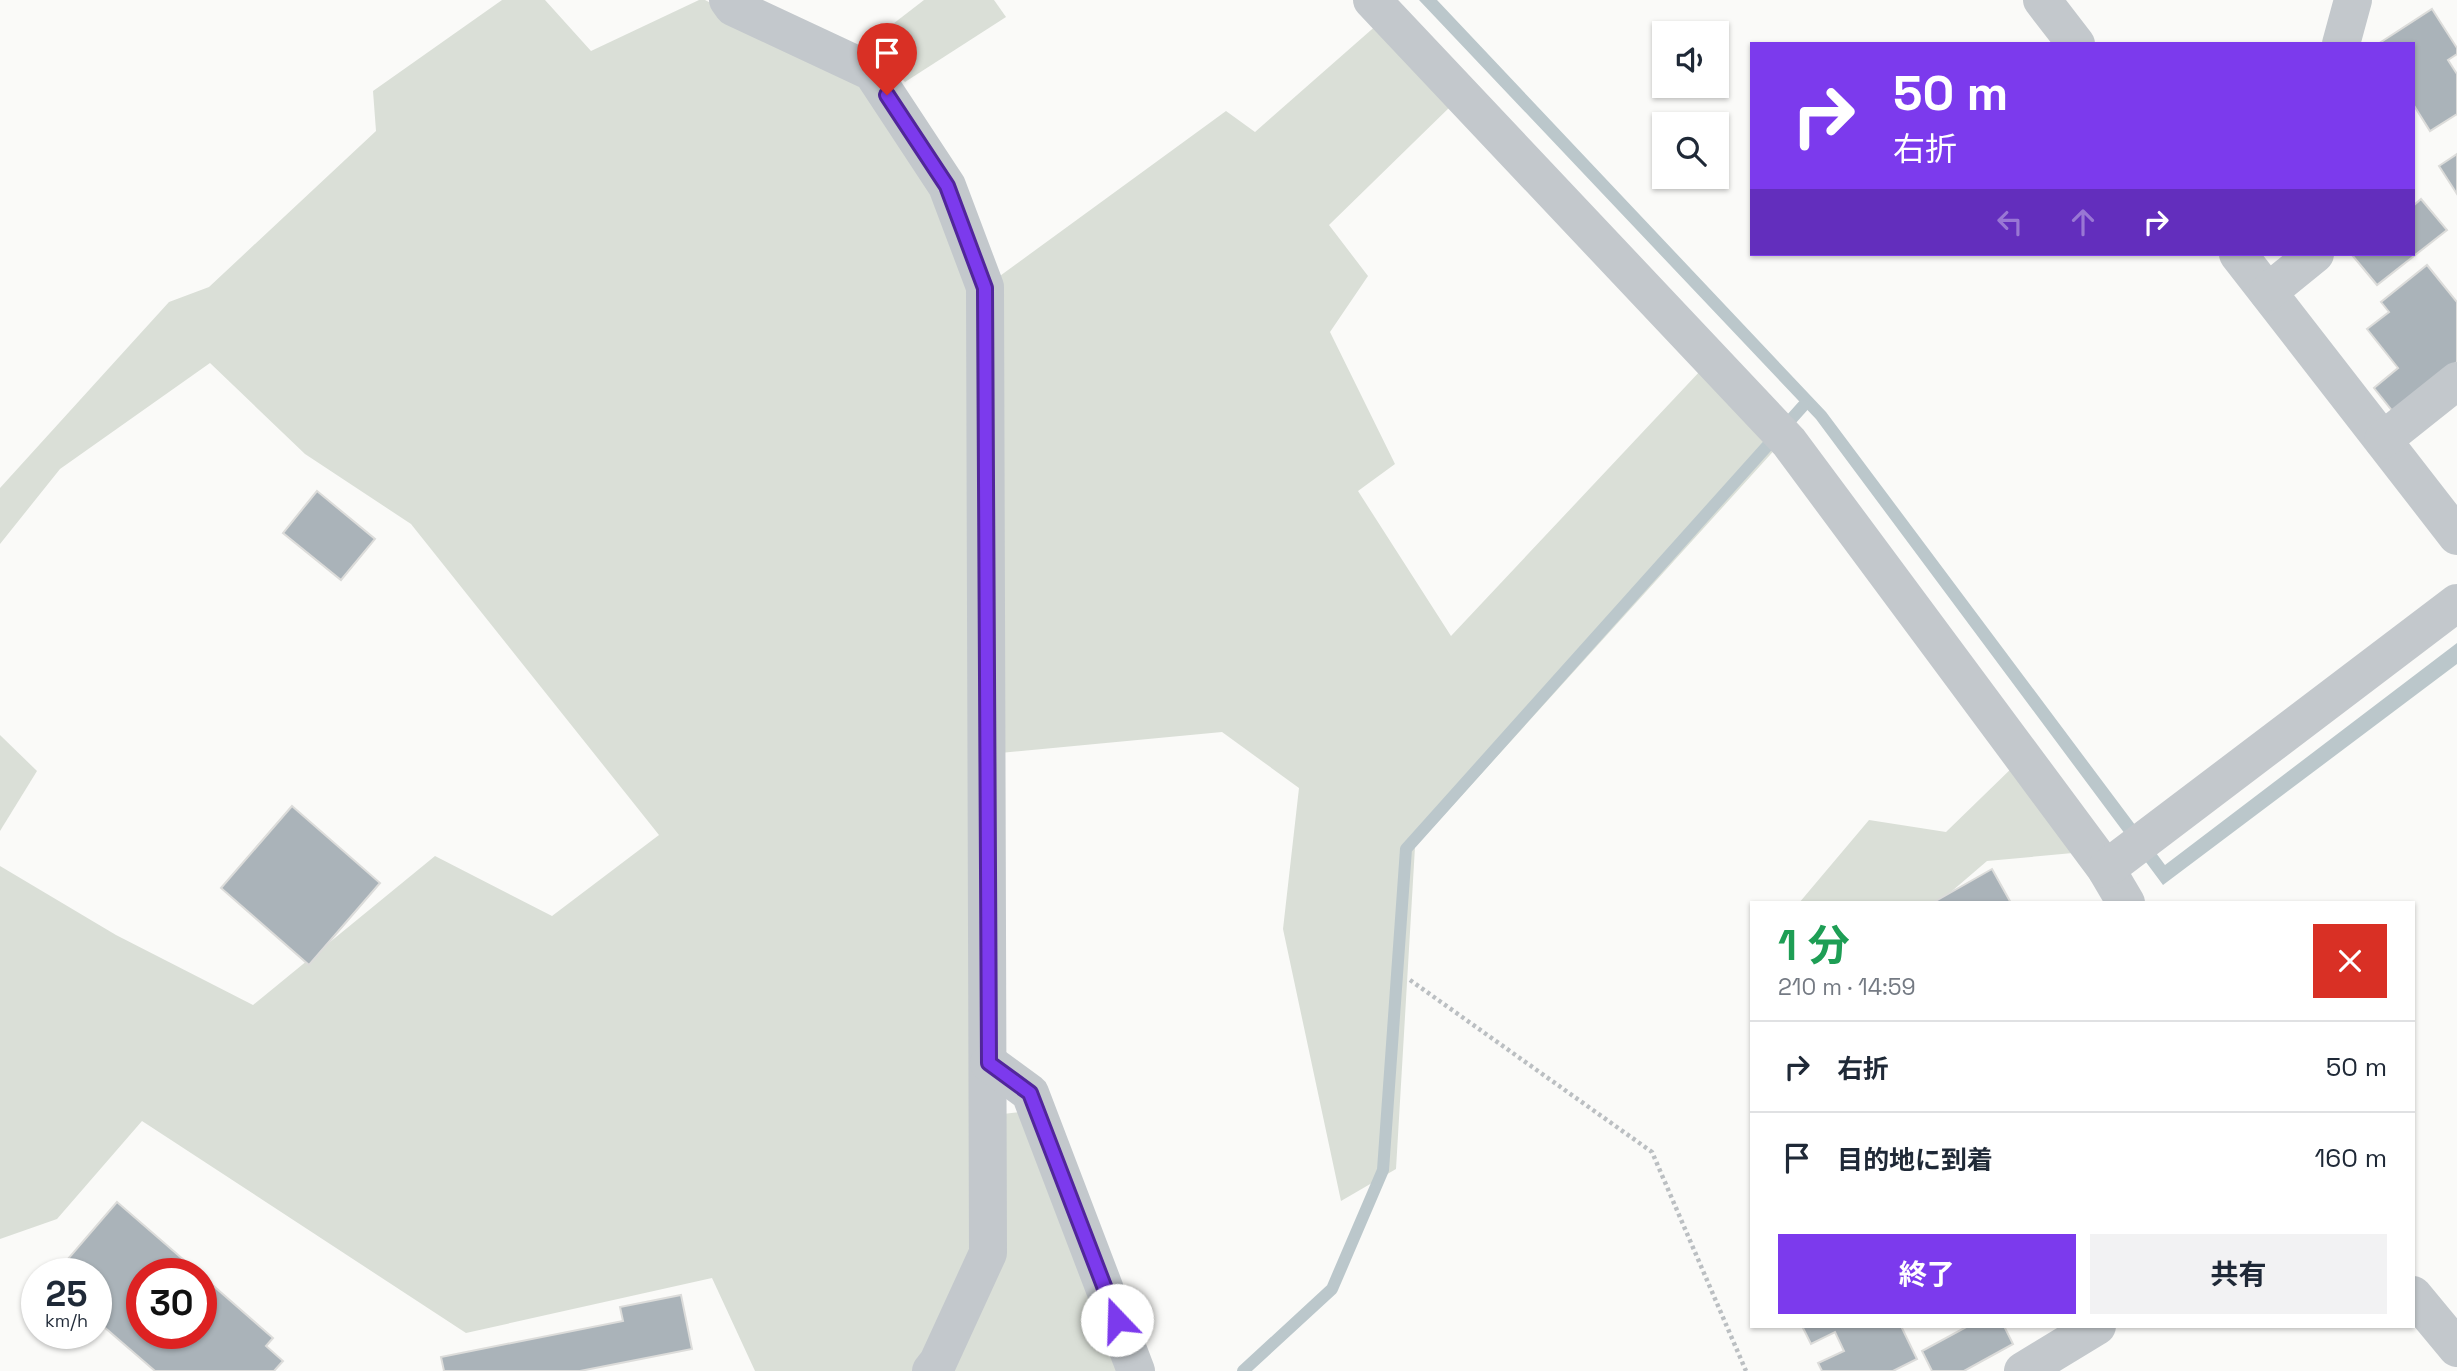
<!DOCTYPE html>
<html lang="ja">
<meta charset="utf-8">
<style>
:root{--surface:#fff;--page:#f2f2f3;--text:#1f2937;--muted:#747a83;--line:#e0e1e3;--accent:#7c3aed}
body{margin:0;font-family:"Space Grotesk","Noto Sans JP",sans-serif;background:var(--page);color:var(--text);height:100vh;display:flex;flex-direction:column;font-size:26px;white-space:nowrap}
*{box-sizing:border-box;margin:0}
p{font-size:23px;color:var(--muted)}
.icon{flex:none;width:38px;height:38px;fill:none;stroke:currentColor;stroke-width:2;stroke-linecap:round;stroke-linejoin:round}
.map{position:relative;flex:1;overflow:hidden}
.sheet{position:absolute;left:1750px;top:901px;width:665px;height:427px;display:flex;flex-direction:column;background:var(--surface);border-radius:0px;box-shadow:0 2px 5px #0004}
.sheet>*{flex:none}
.hud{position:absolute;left:1750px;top:42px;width:665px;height:214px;border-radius:0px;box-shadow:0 2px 5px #0004;background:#7c3aed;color:#fff;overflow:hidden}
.tools{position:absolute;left:1652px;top:21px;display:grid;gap:14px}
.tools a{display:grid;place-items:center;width:77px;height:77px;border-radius:0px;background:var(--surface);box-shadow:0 2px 5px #0004;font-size:35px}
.speed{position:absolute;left:21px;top:1258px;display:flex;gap:14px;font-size:35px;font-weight:700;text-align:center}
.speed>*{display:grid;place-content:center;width:91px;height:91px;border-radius:50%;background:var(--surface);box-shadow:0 2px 5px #0004;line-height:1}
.speed small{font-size:18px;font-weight:400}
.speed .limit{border:10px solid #d22;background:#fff;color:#111}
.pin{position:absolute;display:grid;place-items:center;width:60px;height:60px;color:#fff;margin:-72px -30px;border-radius:50% 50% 50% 0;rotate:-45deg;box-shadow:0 0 7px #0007}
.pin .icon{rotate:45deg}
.me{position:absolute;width:77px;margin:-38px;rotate:339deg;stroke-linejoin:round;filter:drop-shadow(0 0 5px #0008)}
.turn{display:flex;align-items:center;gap:24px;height:147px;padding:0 28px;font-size:32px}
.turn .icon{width:91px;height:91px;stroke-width:2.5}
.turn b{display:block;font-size:49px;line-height:60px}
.lanes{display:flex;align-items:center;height:66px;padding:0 28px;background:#0003;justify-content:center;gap:35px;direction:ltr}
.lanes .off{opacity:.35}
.round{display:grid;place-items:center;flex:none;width:74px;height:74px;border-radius:0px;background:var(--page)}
.overview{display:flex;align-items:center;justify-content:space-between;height:119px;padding:0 28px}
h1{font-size:42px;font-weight:700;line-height:52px;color:#1e9e55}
.action{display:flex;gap:14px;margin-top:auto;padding:14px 28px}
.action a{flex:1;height:80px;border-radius:0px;background:var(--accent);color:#fff;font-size:28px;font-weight:700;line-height:80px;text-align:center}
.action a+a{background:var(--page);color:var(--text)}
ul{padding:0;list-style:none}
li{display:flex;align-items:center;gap:21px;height:91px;padding:0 28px;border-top:2px solid var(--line)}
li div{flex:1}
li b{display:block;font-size:26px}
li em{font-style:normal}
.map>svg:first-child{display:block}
.green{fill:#dadfd7}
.water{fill:#bbc7cb}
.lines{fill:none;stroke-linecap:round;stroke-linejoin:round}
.stream{stroke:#bbc7cb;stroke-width:12}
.building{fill:#aab3b9;stroke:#dcdcda;stroke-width:2}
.path{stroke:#bbbfc2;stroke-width:4.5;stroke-dasharray:3.5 3.5;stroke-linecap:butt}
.minor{stroke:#c3c8cc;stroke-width:38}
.route-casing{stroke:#51269a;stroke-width:18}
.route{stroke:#7c3aed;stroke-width:12}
</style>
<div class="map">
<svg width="2457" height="1371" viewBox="0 0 2457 1371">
<rect width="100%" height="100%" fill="#fafaf8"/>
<!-- green -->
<g class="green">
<polygon points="502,0 545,0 591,51 699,0 705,0 860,81 940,189 971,282 971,1253 913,1371 755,1371 712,1278 466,1333 142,1121 57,1219 0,1239 0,866 116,935 253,1005 435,856 552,916 659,835 411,524 305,454 210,363 60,469 0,544 0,488 169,302 209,287 376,131 373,91"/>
<polygon points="924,0 994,0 1006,17 905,82 867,44"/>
<polygon points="1379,23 1454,103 1329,225 1368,276 1330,332 1395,464 1358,491 1451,636 1702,369 1779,445 1415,847 1396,1169 1341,1201 1283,929 1299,788 1222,732 1000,753 993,281 1226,111 1255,132"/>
<polygon points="0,735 37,771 0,831"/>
<polygon points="2017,763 2073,853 1987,861 1938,903 1799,903 1869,820 1946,832"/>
<polygon points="1021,1112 1121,1371 946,1371 1003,1114"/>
</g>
<!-- water -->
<polygon class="water" points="1419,0 1437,0 1826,412 2165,865 2457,643 2457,664 2163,885 1816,419"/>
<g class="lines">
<!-- stream -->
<polyline class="stream" points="1243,1371 1332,1289 1383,1170 1406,849 1803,406"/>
</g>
<!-- building -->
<g class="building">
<polygon points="2432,9 2457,48 2457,54 2448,60 2457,74 2457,114 2430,131 2413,104 2413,44 2378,44"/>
<polygon points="2457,154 2457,194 2439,166"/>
<polygon points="2421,199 2447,230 2377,285 2352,255 2413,254 2413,206"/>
<polygon points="2427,265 2457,302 2457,362 2394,413 2374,388 2398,368 2367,329 2389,312 2381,302"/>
<polygon points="317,491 375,539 341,580 283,533"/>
<polygon points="292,806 380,883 309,965 221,888"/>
<polygon points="1992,869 2011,903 1935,903 1934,902"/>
<polygon points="117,1202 200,1274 142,1274 142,1334 201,1334 201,1275 273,1338 266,1346 283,1361 274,1371 155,1371 96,1320 96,1274 55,1274"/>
<polygon points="681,1295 692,1349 580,1371 444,1371 441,1357 623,1321 620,1307"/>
<polygon points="1802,1326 1901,1326 1917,1359 1893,1371 1822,1371 1818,1363 1844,1351 1835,1332 1811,1344"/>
<polygon points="1968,1326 2004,1326 2013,1344 1964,1371 1932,1371 1922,1351"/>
</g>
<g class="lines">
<!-- path -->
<polyline class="path" points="1410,980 1652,1152 1746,1371"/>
<!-- minor -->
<g class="minor">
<polyline points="728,0 733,7 872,72 947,186 985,287 988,1253 938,1362 931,1371"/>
<polyline points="1372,0 1789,442 2106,869 2126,903"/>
<polyline points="2042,0 2076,44"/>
<polyline points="2341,44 2353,0"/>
<polyline points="2238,254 2457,536"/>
<polyline points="2268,292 2315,254"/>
<polyline points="2383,440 2457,381"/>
<polyline points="2106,869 2457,603"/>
<polyline points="989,1063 1030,1093 1136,1371"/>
<polyline points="2413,1295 2457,1348"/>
<polyline points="2023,1371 2097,1326"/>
</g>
</g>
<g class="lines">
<defs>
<polyline id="route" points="887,95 947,186 985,288 989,1063 1030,1093 1117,1320"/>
</defs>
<!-- route casing -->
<use href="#route" class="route-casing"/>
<!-- route -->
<use href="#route" class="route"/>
</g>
</svg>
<div class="tools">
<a><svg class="icon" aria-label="sound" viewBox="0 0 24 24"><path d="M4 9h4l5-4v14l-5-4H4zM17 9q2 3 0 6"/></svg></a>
<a><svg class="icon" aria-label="search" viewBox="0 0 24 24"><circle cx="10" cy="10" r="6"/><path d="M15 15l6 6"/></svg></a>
</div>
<div class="speed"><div>25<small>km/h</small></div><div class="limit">30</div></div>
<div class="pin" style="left:887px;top:95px;background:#d93025"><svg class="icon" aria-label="arrive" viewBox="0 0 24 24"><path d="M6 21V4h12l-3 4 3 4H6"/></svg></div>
<svg class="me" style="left:1117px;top:1320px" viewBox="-20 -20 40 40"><circle r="19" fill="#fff"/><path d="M0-13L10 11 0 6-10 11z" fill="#7c3aed"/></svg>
<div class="hud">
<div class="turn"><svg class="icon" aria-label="right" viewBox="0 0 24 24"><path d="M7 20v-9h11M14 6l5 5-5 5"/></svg><div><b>50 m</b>右折</div></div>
<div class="lanes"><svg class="icon off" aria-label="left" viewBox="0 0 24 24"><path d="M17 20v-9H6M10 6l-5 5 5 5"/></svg><svg class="icon off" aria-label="ahead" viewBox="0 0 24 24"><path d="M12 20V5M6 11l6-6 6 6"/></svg><svg class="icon" aria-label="right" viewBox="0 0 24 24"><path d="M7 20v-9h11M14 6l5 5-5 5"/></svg></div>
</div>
<section class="sheet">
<div class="overview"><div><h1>1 分</h1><p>210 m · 14:59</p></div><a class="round" style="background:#d93025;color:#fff"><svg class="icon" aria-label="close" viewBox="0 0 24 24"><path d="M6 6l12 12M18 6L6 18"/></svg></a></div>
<ul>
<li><svg class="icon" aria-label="right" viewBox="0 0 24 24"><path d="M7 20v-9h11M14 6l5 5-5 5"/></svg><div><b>右折</b></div><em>50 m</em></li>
<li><svg class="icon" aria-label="arrive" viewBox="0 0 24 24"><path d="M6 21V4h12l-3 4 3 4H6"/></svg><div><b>目的地に到着</b></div><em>160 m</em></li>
</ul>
<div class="action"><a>終了</a><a>共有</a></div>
</section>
</div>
